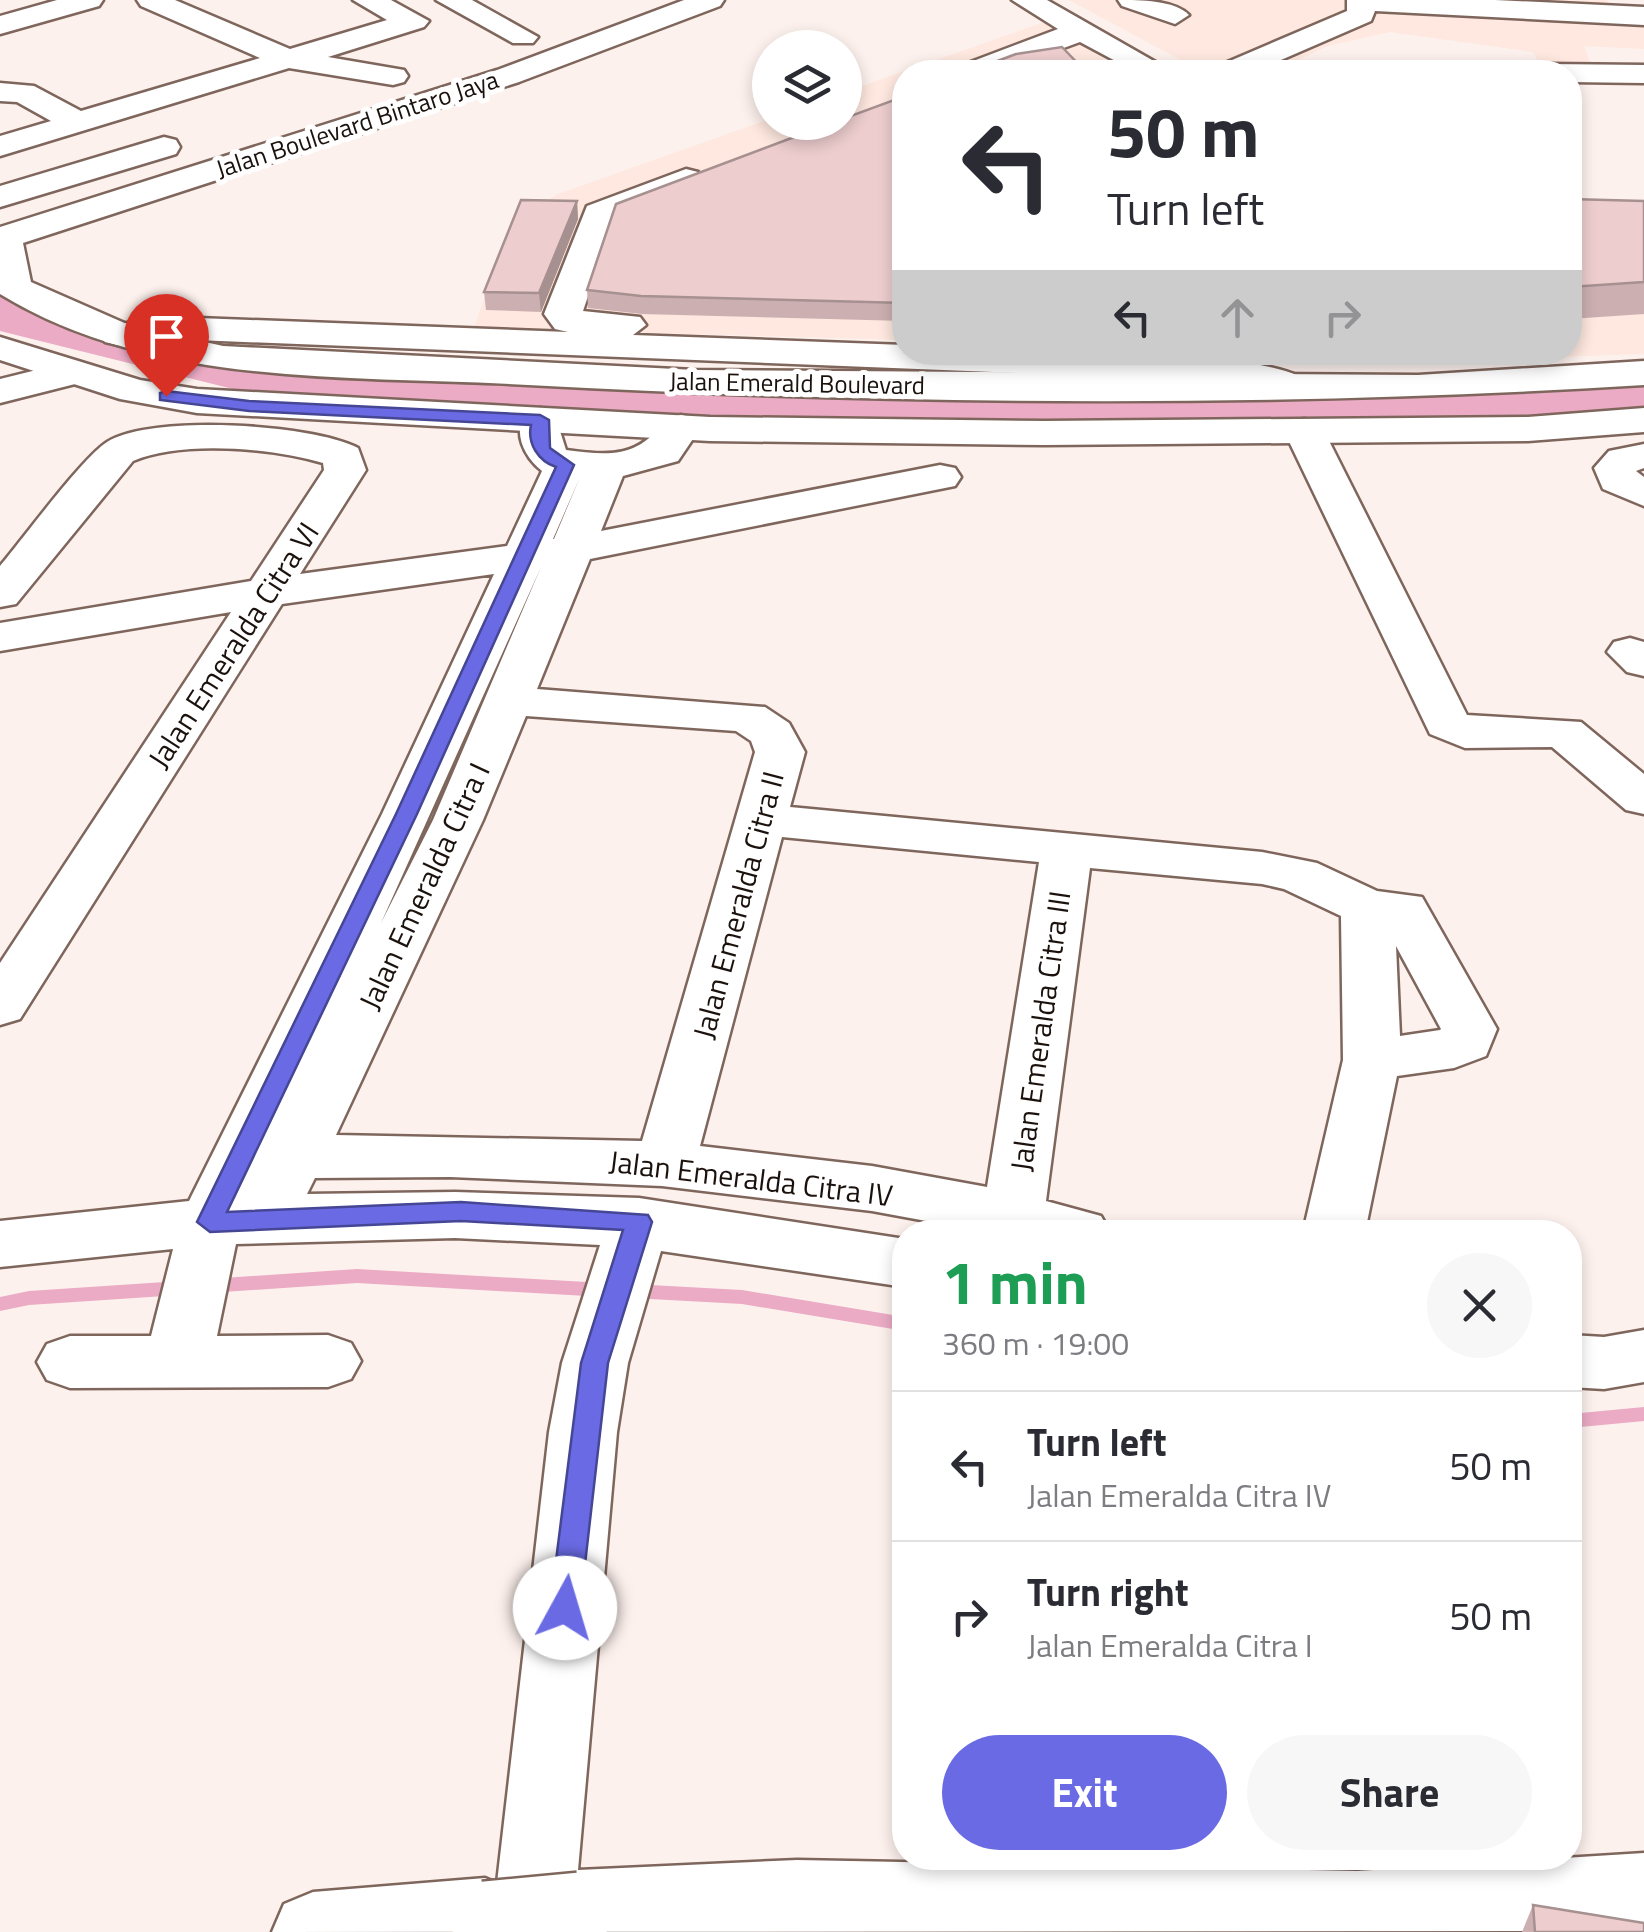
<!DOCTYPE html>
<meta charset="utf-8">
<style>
:root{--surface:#fff;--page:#f7f7f7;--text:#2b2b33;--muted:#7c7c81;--line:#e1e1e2;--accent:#6a6be4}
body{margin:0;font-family:"Titillium Web",sans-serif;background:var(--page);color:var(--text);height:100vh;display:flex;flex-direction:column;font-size:38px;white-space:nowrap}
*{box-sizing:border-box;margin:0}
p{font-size:32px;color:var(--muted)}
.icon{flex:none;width:55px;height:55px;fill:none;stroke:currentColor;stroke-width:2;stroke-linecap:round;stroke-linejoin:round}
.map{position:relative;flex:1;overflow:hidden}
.side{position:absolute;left:892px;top:1220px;width:690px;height:650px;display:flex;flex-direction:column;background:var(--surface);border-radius:40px;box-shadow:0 5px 15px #0003}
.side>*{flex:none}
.banner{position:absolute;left:892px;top:60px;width:690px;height:305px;border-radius:40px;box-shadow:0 5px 15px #0003;background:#fff;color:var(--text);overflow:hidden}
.tools{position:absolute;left:752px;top:30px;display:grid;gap:20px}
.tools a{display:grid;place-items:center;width:110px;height:110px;border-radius:50%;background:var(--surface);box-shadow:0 5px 15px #0003;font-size:50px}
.pin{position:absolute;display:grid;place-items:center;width:85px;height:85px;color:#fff;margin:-102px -42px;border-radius:50% 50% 50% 0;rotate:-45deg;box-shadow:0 0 10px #0007}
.pin .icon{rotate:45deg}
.me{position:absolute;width:110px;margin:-55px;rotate:6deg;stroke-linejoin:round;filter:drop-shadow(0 0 8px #0008)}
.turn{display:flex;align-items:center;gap:35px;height:210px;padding:0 50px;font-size:45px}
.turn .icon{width:130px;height:130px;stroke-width:2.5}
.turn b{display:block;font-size:70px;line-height:85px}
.lanes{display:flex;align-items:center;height:95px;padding:0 50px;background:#0003;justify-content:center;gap:50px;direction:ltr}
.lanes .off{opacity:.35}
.round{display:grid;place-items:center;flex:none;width:105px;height:105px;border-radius:52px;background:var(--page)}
.head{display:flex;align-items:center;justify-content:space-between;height:170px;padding:0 50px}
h1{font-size:60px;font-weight:700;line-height:75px;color:#1e9e55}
.button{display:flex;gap:20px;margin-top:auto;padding:20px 50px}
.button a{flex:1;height:115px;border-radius:60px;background:var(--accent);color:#fff;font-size:40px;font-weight:700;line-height:115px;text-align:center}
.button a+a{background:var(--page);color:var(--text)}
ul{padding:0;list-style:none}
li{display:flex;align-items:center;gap:30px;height:150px;padding:0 50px;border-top:2px solid var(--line)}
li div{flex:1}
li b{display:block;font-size:38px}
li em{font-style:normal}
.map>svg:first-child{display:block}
.built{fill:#fee8df}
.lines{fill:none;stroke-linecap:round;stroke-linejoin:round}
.stream{fill:#ebabc5;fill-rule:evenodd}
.river{fill:#ebabc5;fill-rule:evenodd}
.minor-casing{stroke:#7f665c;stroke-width:5}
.major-casing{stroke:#7f665c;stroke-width:5}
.minor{fill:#fff;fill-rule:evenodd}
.major{fill:#fff;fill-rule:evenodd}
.minor-bridge-casing{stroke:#7f665c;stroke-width:76;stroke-linecap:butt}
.minor-bridge{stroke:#fff;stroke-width:71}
.wall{fill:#ccb0b1}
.shaded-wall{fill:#a69090}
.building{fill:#edcdce;stroke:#a69090;stroke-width:2.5}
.route{fill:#6a6be4;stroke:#454694;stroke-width:2.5}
.labels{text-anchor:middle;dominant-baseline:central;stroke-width:10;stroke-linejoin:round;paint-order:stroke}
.far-street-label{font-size:25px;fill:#1b120e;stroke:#fff}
.street-label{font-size:30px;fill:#1b120e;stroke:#fff}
</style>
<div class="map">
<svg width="1644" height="1932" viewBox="0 0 1644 1932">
<rect width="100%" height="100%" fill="#fdf1ed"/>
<!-- built -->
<g class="built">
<polygon points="1069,0 1607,0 1614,13 1644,13 1644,49 1584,46 1592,68 1540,65 1533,52 1390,32 1328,46 1272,72 1203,72"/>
<polygon points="1047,21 1124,72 905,72 905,340 474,328 511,221 558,194 770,119 770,122 845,122 845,92"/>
<polygon points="1570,228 1644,230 1644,354 1556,357 1380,353 1570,352"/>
</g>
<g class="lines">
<!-- stream -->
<g class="stream">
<polygon points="357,1269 604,1283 610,1285 613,1290 610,1295 604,1297 357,1283 208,1293 202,1291 199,1286 202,1281 208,1279"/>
<polygon points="180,1281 186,1283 189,1288 186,1293 180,1295 29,1305 0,1311 0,1297 29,1291"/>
<polygon points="632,1284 742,1290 905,1317 905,1331 742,1304 632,1298 626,1296 623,1291 626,1286"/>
<polygon points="1644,1407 1644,1421 1570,1428 1570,1414"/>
</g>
<!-- river -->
<polygon class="river" points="0,293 233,349 829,384 1371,387 1644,370 1644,410 1371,429 829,426 233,389 0,331"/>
<defs>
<g id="minor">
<polygon points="57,0 103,0 99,6 0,34 0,16"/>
<polygon points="137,0 175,0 290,49 387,20 353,0 391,0 429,21 424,27 328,57 404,70 408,76 404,82 393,85 289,68 0,156 0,136 51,121 17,102 0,101 0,83 34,86 81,111 260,58 141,6"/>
<polygon points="436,0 472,0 538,37 533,43 513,43"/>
<polygon points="1012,0 1047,0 1173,72 1136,72 1080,42 998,72 956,72 960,66 1058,29"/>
<path d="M1118 0C1141 0 1174 0 1189 15L1175 24 1122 6Z"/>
<polygon points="1347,0 1495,0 1644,7 1644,25 1375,11 1371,21 1253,72 1214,72 1218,66 1347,11"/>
<polygon points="1464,63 1644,65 1644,83 1570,82 1570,72 1449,72"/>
<path d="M686 169 698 172 703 179 698 186 614 219 583 311 640 317 646 325 633 335 905 345V352C969 352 1283 342 1314 387L1308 395C1288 400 1219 383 1192 380L172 339 118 345 105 342 99 334 105 326 172 317 568 332 555 329 544 314 587 206Z"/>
<polygon points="73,361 87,365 92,373 87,381 0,403 0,379"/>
<path d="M540 408 554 412 566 450C611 456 639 458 667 418L681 415 695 418 701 427 678 461 623 476 601 531 940 465 955 468 961 477 955 486 590 559 537 689 765 707 789 723 805 752 790 807 1262 852 1317 863 1377 891 1422 897 1497 1029 1486 1056 1454 1068 1397 1076 1365 1232H1303L1343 1060 1341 916 1284 889 1262 884 1090 868 1046 1201 1101 1216 1110 1232H986L872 1211 662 1186 450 1177 315 1178 307 1194 455 1192 639 1198 905 1239V1287L661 1251 628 1363 617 1432 578 1870 797 1860 1357 1871 1644 1853V1931L272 1932 284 1904 313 1892 485 1878 497 1883 549 1432 562 1363 600 1245 455 1238 236 1244 217 1336 328 1335 351 1343 361 1361 351 1379 328 1387 70 1388 47 1380 37 1362 47 1344 70 1336H151L173 1249 0 1267V1221L189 1201 382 814 494 574 282 604 20 1019 0 1025V963L231 612 0 651V623L251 581 324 470 323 463C272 448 182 440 133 461L16 604 0 607V566C23 539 82 458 107 442 152 414 312 424 358 448L366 470 300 574 507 546 542 471C524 457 512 432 526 412ZM580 477 554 539H553ZM541 567 433 820 381 923ZM526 716 736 731 751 741 755 752 642 1141 336 1135 483 820ZM782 837 1039 862 987 1187 872 1166 700 1146ZM1396 946 1441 1029 1440 1030 1400 1036Z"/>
<polygon points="1304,419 1318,422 1324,431 1467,715 1581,722 1644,774 1644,814 1626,810 1552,747 1465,748 1430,734 1284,431 1290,422"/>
<polygon points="1644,444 1644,468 1636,471 1644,477 1644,506 1603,489 1594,468 1609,451"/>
<polygon points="1630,638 1644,642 1644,676 1627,672 1607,652 1614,642"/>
<polygon points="1644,1330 1644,1382 1604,1389 1570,1387 1570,1335 1604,1337"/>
</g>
<g id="major">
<path d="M684 0H724L720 6 519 82 23 243 31 282 129 325 223 346 695 370 1418 375 1644 361V385C1273 408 899 405 528 385 353 375 155 389 0 294V227L497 70Z"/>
<polygon points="164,137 176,140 180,147 176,154 0,207 0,186"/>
<polygon points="0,337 140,380 197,389 710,417 1045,421 1528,417 1644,408 1644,432 1528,441 1045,445 710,441 197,413 120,399 0,360"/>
</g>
</defs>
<!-- minor casing -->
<use href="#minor" class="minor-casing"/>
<!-- major casing -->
<use href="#major" class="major-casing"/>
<!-- minor -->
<use href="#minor" class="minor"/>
<!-- major -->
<use href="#major" class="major"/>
<defs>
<polyline id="minor-bridge" points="485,1917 580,1908"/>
</defs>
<!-- minor-bridge casing -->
<use href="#minor-bridge" class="minor-bridge-casing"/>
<!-- minor-bridge -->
<use href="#minor-bridge" class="minor-bridge"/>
</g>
<!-- wall -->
<g class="wall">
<polygon points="905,96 905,321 642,314 588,308 587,290"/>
<polygon points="1570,199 1644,201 1644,314 1570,319"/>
<polygon points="577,201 578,219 541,312 486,310 484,292"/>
<polygon points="1533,1905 1644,1932 1522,1932"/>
</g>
<!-- shaded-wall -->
<polygon class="shaded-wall" points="577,201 578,219 541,312 539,293"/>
<!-- building -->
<g class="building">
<polygon points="1062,47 1086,72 968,72 1016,54"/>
<polygon points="905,96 905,303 641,296 587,290 616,204 834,122 845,122 845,118"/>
<polygon points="1570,199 1644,201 1644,282 1570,287"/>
<polygon points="521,200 577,201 539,293 484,292"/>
<polygon points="1533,1905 1644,1923 1644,1932 1535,1932"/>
</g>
<!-- route -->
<path class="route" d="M166 391 249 401 540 415 549 420 550 448 574 465 417 814 227 1212 461 1202 648 1215 652 1222 608 1363 580 1608 576 1618 565 1622 554 1618 550 1608 581 1363 623 1230 461 1221 210 1232 197 1222 396 814 556 467C538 461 527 443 531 425L249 411 160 400V393Z"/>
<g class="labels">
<!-- far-street labels -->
<g class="far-street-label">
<text transform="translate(357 124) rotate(-18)">Jalan Boulevard Bintaro Jaya</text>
<text transform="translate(797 383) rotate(1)">Jalan Emerald Boulevard</text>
</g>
<!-- street labels -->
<g class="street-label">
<text transform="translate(233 645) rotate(-57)">Jalan Emeralda Citra VI</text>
<text transform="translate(424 886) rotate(-65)">Jalan Emeralda Citra I</text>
<text transform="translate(738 905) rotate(-75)">Jalan Emeralda Citra II</text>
<text transform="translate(1040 1031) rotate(-82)">Jalan Emeralda Citra III</text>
<text transform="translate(751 1178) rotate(7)">Jalan Emeralda Citra IV</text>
</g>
</g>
</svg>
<div class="tools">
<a><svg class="icon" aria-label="layers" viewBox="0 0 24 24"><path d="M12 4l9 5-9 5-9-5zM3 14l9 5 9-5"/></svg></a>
</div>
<div class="pin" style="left:166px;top:396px;background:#d93025"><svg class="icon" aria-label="arrive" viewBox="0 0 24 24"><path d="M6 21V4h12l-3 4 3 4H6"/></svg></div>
<svg class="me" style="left:565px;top:1608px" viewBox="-20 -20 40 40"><circle r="19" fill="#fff"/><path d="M0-13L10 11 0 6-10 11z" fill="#6a6be4"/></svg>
<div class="banner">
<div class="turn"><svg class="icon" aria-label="left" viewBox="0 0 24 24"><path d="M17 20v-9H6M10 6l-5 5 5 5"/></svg><div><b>50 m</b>Turn left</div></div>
<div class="lanes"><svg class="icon" aria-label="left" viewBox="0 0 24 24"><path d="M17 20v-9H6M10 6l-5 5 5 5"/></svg><svg class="icon off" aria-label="ahead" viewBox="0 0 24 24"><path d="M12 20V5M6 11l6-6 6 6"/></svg><svg class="icon off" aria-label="right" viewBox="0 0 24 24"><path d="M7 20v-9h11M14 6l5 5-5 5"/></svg></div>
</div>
<section class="side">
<div class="head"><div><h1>1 min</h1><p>360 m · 19:00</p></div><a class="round"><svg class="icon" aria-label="close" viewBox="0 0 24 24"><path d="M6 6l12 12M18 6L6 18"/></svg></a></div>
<ul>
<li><svg class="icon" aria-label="left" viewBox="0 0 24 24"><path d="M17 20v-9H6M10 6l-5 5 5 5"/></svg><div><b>Turn left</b><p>Jalan Emeralda Citra IV</p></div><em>50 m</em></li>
<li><svg class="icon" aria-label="right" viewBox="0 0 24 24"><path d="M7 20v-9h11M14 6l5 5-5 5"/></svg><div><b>Turn right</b><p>Jalan Emeralda Citra I</p></div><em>50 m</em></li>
</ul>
<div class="button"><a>Exit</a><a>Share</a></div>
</section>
</div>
